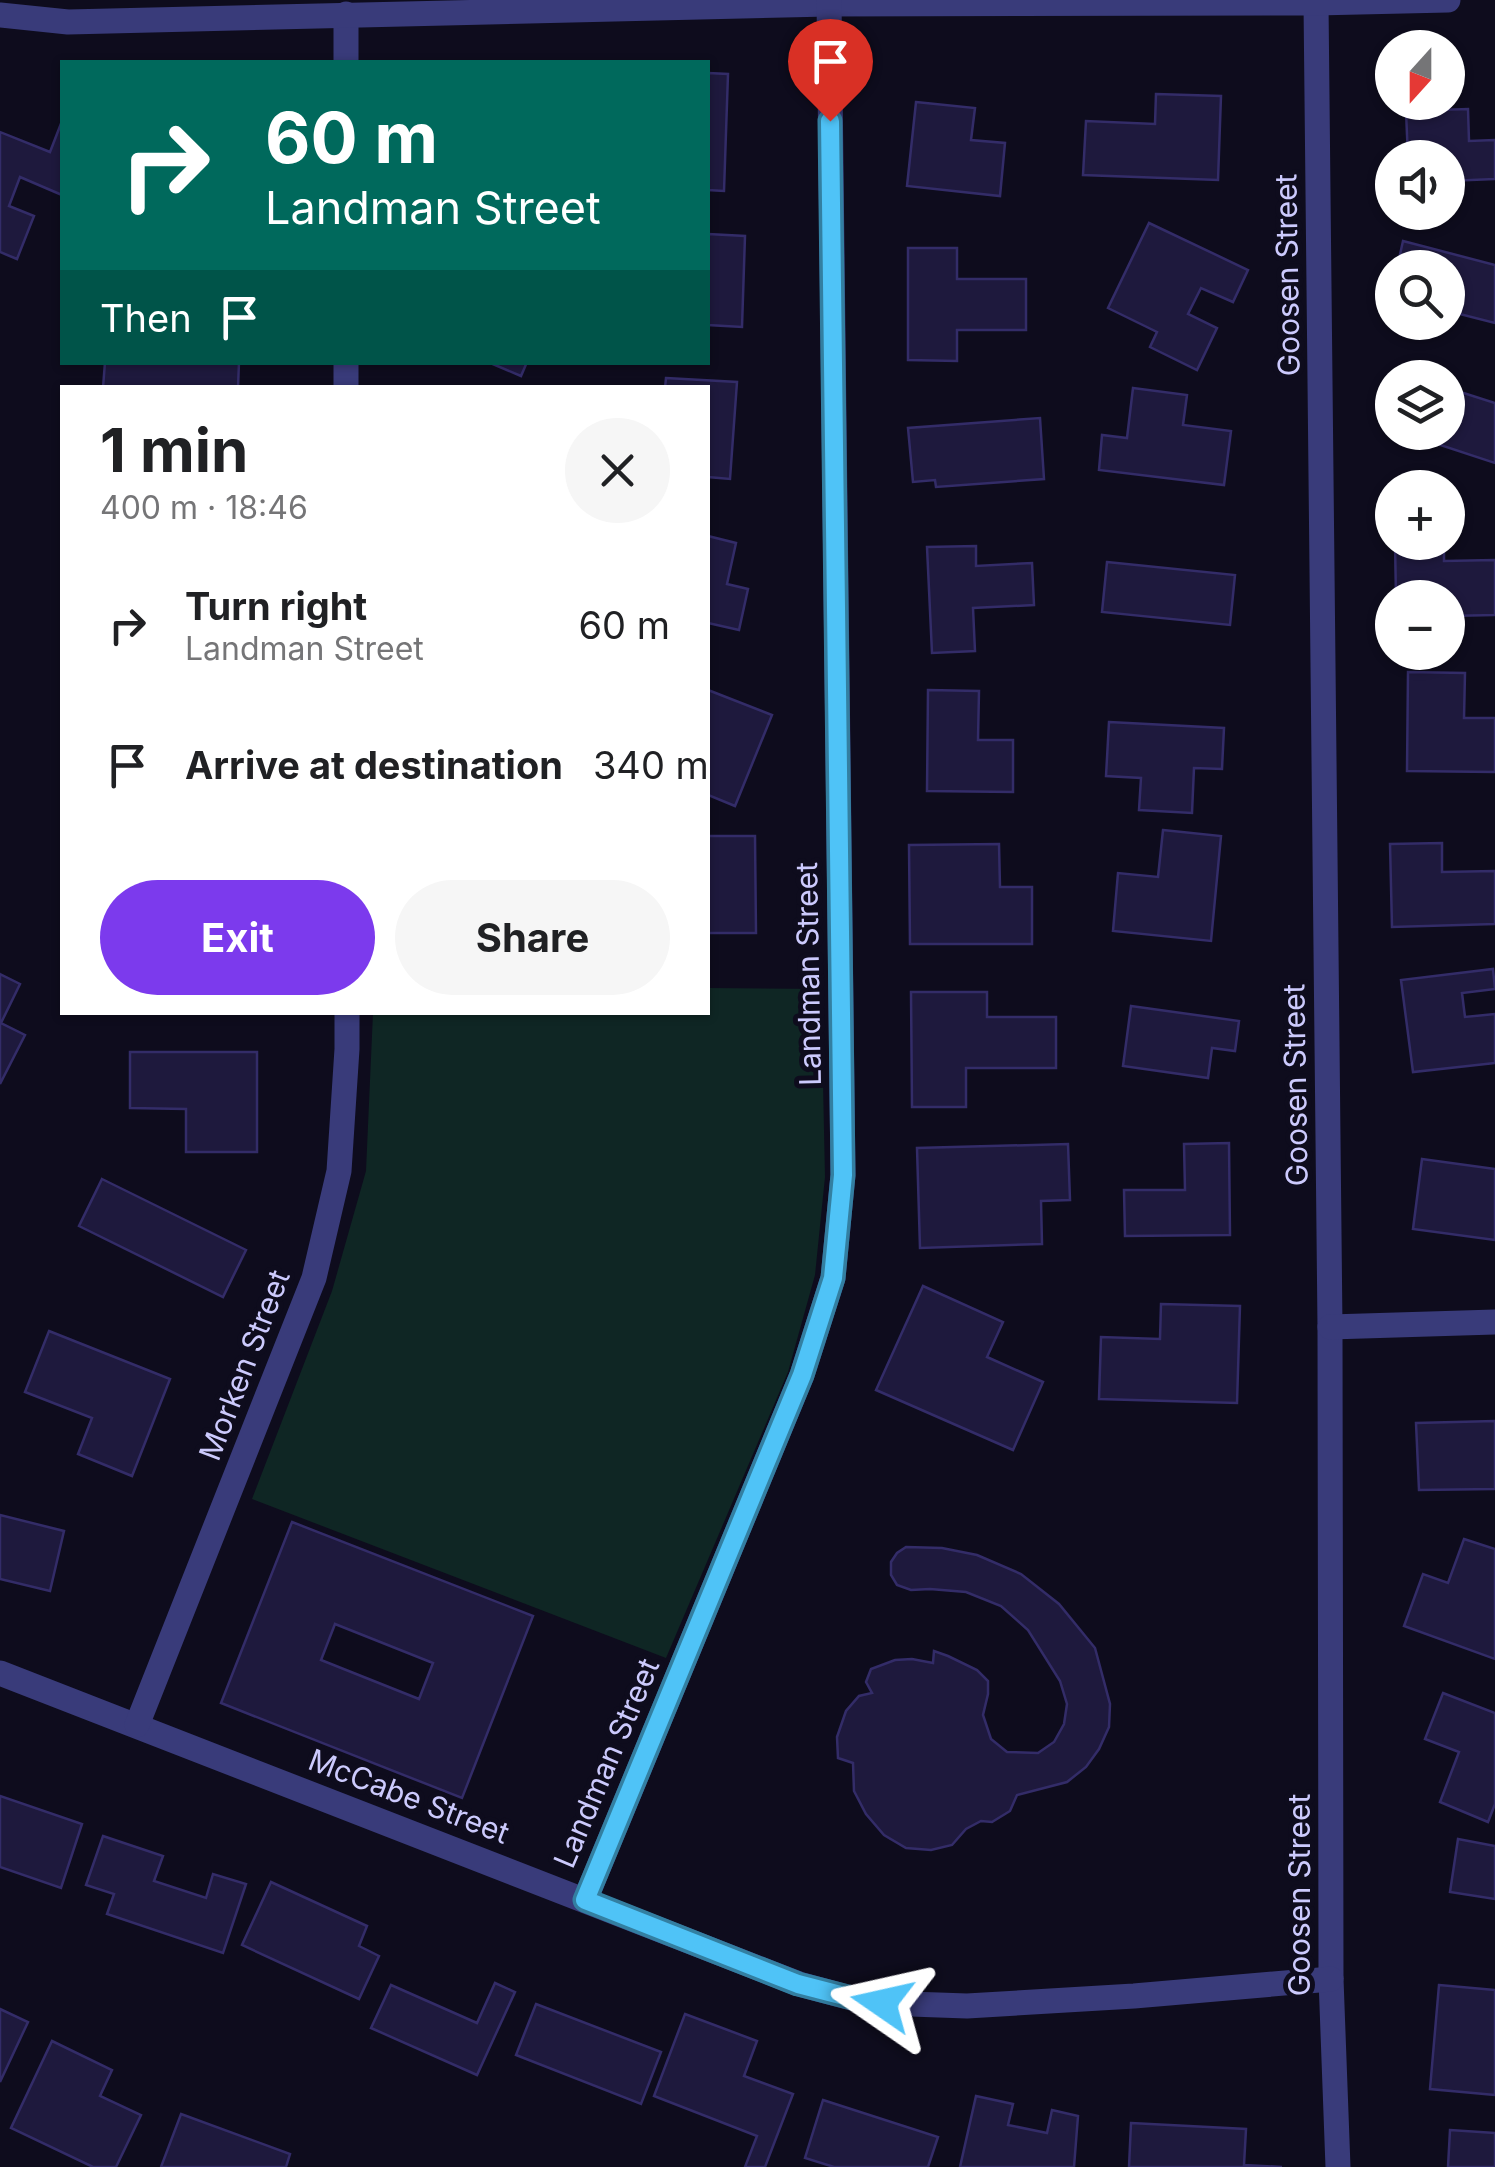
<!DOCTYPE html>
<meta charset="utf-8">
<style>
:root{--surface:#fff;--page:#f6f6f6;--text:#202124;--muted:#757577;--accent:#7c3aed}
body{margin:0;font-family:Inter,sans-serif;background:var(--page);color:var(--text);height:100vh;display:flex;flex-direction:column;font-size:38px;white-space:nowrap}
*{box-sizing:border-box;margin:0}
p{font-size:32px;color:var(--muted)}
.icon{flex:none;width:55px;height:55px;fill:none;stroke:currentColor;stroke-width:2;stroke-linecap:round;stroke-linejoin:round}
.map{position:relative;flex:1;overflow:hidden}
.panel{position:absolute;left:60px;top:385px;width:650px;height:630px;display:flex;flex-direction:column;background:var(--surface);border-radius:0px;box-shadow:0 2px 8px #0004}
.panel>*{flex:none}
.guide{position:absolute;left:60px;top:60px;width:650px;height:305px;border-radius:0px;box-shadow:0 2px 8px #0004;background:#00695c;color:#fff;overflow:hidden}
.needle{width:65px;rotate:201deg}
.tools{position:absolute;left:1375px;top:30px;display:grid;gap:20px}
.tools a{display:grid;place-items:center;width:90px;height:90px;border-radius:50%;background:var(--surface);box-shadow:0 2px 8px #0004;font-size:50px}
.pin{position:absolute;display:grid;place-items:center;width:85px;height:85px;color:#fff;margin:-102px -42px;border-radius:50% 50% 50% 0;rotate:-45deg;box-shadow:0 0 10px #0007}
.pin .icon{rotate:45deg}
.me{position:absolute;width:110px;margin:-55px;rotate:281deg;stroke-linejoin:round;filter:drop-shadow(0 0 8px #0008)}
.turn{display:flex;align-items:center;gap:35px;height:210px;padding:0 40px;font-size:45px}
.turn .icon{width:130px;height:130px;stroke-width:2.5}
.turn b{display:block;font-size:70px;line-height:85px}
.then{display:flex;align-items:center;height:95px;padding:0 40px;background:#0003;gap:20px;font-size:38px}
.round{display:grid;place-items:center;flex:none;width:105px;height:105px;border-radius:52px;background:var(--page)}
.overview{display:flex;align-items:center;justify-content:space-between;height:170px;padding:0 40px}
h1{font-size:60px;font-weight:700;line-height:75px}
.primary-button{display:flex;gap:20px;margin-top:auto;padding:20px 40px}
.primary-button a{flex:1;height:115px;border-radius:60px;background:var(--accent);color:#fff;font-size:40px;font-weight:700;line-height:115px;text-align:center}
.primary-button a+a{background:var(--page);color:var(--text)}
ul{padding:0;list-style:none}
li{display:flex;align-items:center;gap:30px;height:140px;padding:0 40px}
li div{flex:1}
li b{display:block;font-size:38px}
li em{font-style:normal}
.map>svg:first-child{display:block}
.green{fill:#0f2624}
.building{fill:#1e193d;stroke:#332c68;stroke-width:2.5;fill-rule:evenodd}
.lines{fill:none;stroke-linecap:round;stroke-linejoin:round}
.street{stroke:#393b7a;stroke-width:25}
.route-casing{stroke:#337fa1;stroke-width:25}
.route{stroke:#4fc3f7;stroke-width:18}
.labels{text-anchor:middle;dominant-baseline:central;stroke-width:10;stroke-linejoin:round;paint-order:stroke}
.street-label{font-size:30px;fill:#cccafd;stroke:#0e0c1d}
</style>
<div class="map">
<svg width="1495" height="2167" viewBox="0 0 1495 2167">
<rect width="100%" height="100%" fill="#0e0c1d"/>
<!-- green -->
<polygon class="green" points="708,988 821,989 825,1177 815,1275 788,1372 666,1658 252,1499 332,1291 366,1171 373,1013 708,1012"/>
<!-- building -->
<g class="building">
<polygon points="708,73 728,74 724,191 708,190"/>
<polygon points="1156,94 1221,96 1218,180 1083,175 1086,121 1155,124"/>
<polygon points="916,102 975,108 971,140 1005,143 1000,196 907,186"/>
<polygon points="1468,109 1469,141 1495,140 1495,179 1448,181 1448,158 1408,158 1406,111"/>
<polygon points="62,121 62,195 20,177 9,206 34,216 17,259 0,252 0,132 50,152"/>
<polygon points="1149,223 1248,270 1233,302 1201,288 1188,314 1217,328 1197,370 1150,347 1157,332 1108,308"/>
<polygon points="708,234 745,236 742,327 708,325"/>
<polygon points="1403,241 1495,265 1495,323 1448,311 1448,268 1397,268"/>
<polygon points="908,248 957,248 957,279 1026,279 1026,330 957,330 957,361 908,360"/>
<polygon points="105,362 239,362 238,388 103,388"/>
<polygon points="488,362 527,362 521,376"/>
<polygon points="666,378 737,382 730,479 708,477 708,388 665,388"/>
<polygon points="1133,388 1187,395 1183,425 1231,431 1224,485 1099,470 1102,435 1127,438"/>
<polygon points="1448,388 1495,403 1495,463 1401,432 1448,432"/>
<polygon points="1040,418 1044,479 936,487 935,480 913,482 908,428"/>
<polygon points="708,536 736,543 727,584 748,589 739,630 708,623"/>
<polygon points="1395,542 1444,542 1444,561 1495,560 1495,615 1448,616 1448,598 1396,598"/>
<polygon points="976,546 976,566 1032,563 1034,605 973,608 975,651 932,653 927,547"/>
<polygon points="1107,562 1235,575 1230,625 1102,612"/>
<polygon points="1408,672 1465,673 1464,718 1495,718 1495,772 1407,771"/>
<polygon points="708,690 772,715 735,806 708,795"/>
<polygon points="928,690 979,691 978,740 1013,740 1013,792 927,791"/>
<polygon points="1109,722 1224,728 1222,769 1194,768 1192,813 1139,810 1141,778 1106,776"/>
<polygon points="1163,830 1221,836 1211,941 1113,931 1118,873 1158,877"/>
<polygon points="708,836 755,836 756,933 708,933"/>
<polygon points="1442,843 1442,872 1495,871 1495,924 1392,927 1390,844"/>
<polygon points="999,844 1000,887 1032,887 1032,944 910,944 909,845"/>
<polygon points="1493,969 1495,989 1462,993 1465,1017 1495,1014 1495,1063 1413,1072 1401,980"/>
<polygon points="0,974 20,984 1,1023 25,1035 0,1084"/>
<polygon points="911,992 987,992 987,1017 1056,1017 1056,1068 966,1068 966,1107 912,1107"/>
<polygon points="1131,1006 1239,1021 1235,1051 1212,1048 1208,1078 1123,1066"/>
<polygon points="130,1052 257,1052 257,1152 186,1152 186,1109 130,1108"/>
<polygon points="1229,1143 1230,1235 1125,1236 1124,1190 1185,1190 1184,1144"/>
<polygon points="1068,1144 1070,1200 1041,1201 1042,1244 920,1248 917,1148"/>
<polygon points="1422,1159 1495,1169 1495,1240 1413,1229"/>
<polygon points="102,1179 246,1250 223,1297 79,1226"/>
<polygon points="923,1286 1003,1322 987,1357 1043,1382 1013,1450 876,1390"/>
<polygon points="1161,1304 1240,1306 1237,1403 1099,1399 1101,1337 1160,1339"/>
<polygon points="49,1331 170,1379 132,1476 78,1454 92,1418 25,1392"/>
<polygon points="1495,1421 1495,1489 1419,1490 1416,1423"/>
<polygon points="0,1515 64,1531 50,1591 0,1579"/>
<path d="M292 1522 533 1616 462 1798 221 1703ZM335 1624 433 1663 419 1699 321 1660Z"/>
<polygon points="1464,1539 1495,1549 1495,1659 1404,1626 1423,1574 1448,1583"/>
<polygon points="906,1547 942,1548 977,1555 1021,1574 1059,1604 1095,1648 1110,1704 1109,1727 1099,1749 1086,1767 1067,1782 1017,1795 1010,1811 992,1822 981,1821 966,1829 952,1845 931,1850 906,1848 884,1835 866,1814 854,1791 853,1763 838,1758 837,1737 846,1711 859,1696 872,1693 866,1682 871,1669 895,1660 912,1659 933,1663 934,1651 948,1656 977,1670 988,1681 988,1694 983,1715 991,1739 1007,1752 1038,1753 1054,1742 1064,1724 1067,1704 1060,1681 1028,1630 1001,1606 966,1592 930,1589 911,1590 897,1585 891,1575 891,1562 897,1553"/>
<polygon points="1443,1693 1495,1713 1495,1804 1488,1822 1440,1802 1459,1752 1425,1739"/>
<polygon points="0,1796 82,1824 61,1888 0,1867"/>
<polygon points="103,1836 163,1856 154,1881 206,1898 213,1874 246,1884 223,1953 107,1914 114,1894 86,1885"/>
<polygon points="1458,1839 1495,1846 1495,1899 1450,1892"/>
<polygon points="271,1882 367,1926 359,1946 379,1956 359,1999 242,1945"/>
<polygon points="495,1983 515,1992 477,2075 371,2028 391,1985 477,2023"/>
<polygon points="1439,1985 1495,1990 1495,2095 1430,2089"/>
<polygon points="536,2004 661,2052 641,2104 516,2055"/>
<polygon points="0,2009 28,2022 0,2082"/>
<polygon points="685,2014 757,2041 744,2076 793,2094 765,2167 745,2167 757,2136 654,2096"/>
<polygon points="52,2041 112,2070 100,2096 141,2115 116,2167 93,2167 11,2128"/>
<polygon points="976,2096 1013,2104 1008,2125 1047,2133 1052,2110 1078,2116 1074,2167 960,2167"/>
<polygon points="823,2100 938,2137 928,2167 834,2167 805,2158"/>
<polygon points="181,2114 290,2154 286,2167 161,2167"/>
<polygon points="1131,2123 1246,2129 1244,2165 1282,2167 1129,2167"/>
<polygon points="1450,2130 1495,2133 1495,2167 1448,2167"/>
</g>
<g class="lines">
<!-- street -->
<g class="street">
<polyline points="1316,3 1330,1327 1331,1979 1338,2167"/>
<polyline points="346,14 346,62"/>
<polyline points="0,15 68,22 829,4 1316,3 1448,0"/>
<polyline points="346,362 346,388"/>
<polyline points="1330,1327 1495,1322"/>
<polyline points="0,1673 799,1984 851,1998 882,2003 967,2006 1134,1996 1331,1979"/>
<polyline points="137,1725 314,1278 339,1171 347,1049 347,1012"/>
<polyline points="585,1900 802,1375 833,1278 843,1175 829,0"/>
</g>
</g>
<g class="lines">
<defs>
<polyline id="route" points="830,121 843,1175 833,1278 802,1375 585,1900 798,1984 852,1998 882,2003"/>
</defs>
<!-- route casing -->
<use href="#route" class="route-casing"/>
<!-- route -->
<use href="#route" class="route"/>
</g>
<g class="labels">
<!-- street labels -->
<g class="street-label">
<text transform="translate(1287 275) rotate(-91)">Goosen Street</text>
<text transform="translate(808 974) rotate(-91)">Landman Street</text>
<text transform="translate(1295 1085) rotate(-91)">Goosen Street</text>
<text transform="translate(244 1365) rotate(-69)">Morken Street</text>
<text transform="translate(606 1763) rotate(-67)">Landman Street</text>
<text transform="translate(409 1796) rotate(21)">McCabe Street</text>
<text transform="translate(1299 1895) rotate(-90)">Goosen Street</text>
</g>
</g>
</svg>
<div class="tools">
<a><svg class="needle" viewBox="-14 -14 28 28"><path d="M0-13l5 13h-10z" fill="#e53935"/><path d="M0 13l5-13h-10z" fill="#757577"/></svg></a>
<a><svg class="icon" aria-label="sound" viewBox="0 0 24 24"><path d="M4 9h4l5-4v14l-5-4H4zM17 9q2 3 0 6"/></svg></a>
<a><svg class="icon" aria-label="search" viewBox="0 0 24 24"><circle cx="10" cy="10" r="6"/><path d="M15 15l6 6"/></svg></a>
<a><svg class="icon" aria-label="layers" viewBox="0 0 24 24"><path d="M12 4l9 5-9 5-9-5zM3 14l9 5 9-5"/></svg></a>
<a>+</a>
<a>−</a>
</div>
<div class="pin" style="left:830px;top:121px;background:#d93025"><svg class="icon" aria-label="arrive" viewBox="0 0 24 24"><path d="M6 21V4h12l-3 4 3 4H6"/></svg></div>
<svg class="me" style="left:882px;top:2003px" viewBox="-20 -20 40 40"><path d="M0-17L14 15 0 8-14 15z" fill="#4fc3f7" stroke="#fff" stroke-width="4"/></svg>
<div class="guide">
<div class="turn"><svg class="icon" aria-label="right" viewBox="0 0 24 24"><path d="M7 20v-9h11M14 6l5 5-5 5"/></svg><div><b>60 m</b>Landman Street</div></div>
<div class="then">Then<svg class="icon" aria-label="arrive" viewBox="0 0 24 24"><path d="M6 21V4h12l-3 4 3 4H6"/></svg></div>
</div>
<section class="panel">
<div class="overview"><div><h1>1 min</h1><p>400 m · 18:46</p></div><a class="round"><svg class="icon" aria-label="close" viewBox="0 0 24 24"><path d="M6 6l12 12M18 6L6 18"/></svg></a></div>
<ul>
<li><svg class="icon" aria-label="right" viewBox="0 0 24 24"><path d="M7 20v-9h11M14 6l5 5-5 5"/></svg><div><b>Turn right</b><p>Landman Street</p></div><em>60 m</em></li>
<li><svg class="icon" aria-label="arrive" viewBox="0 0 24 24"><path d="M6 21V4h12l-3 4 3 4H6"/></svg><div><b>Arrive at destination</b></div><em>340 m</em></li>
</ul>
<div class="primary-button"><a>Exit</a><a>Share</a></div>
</section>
</div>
